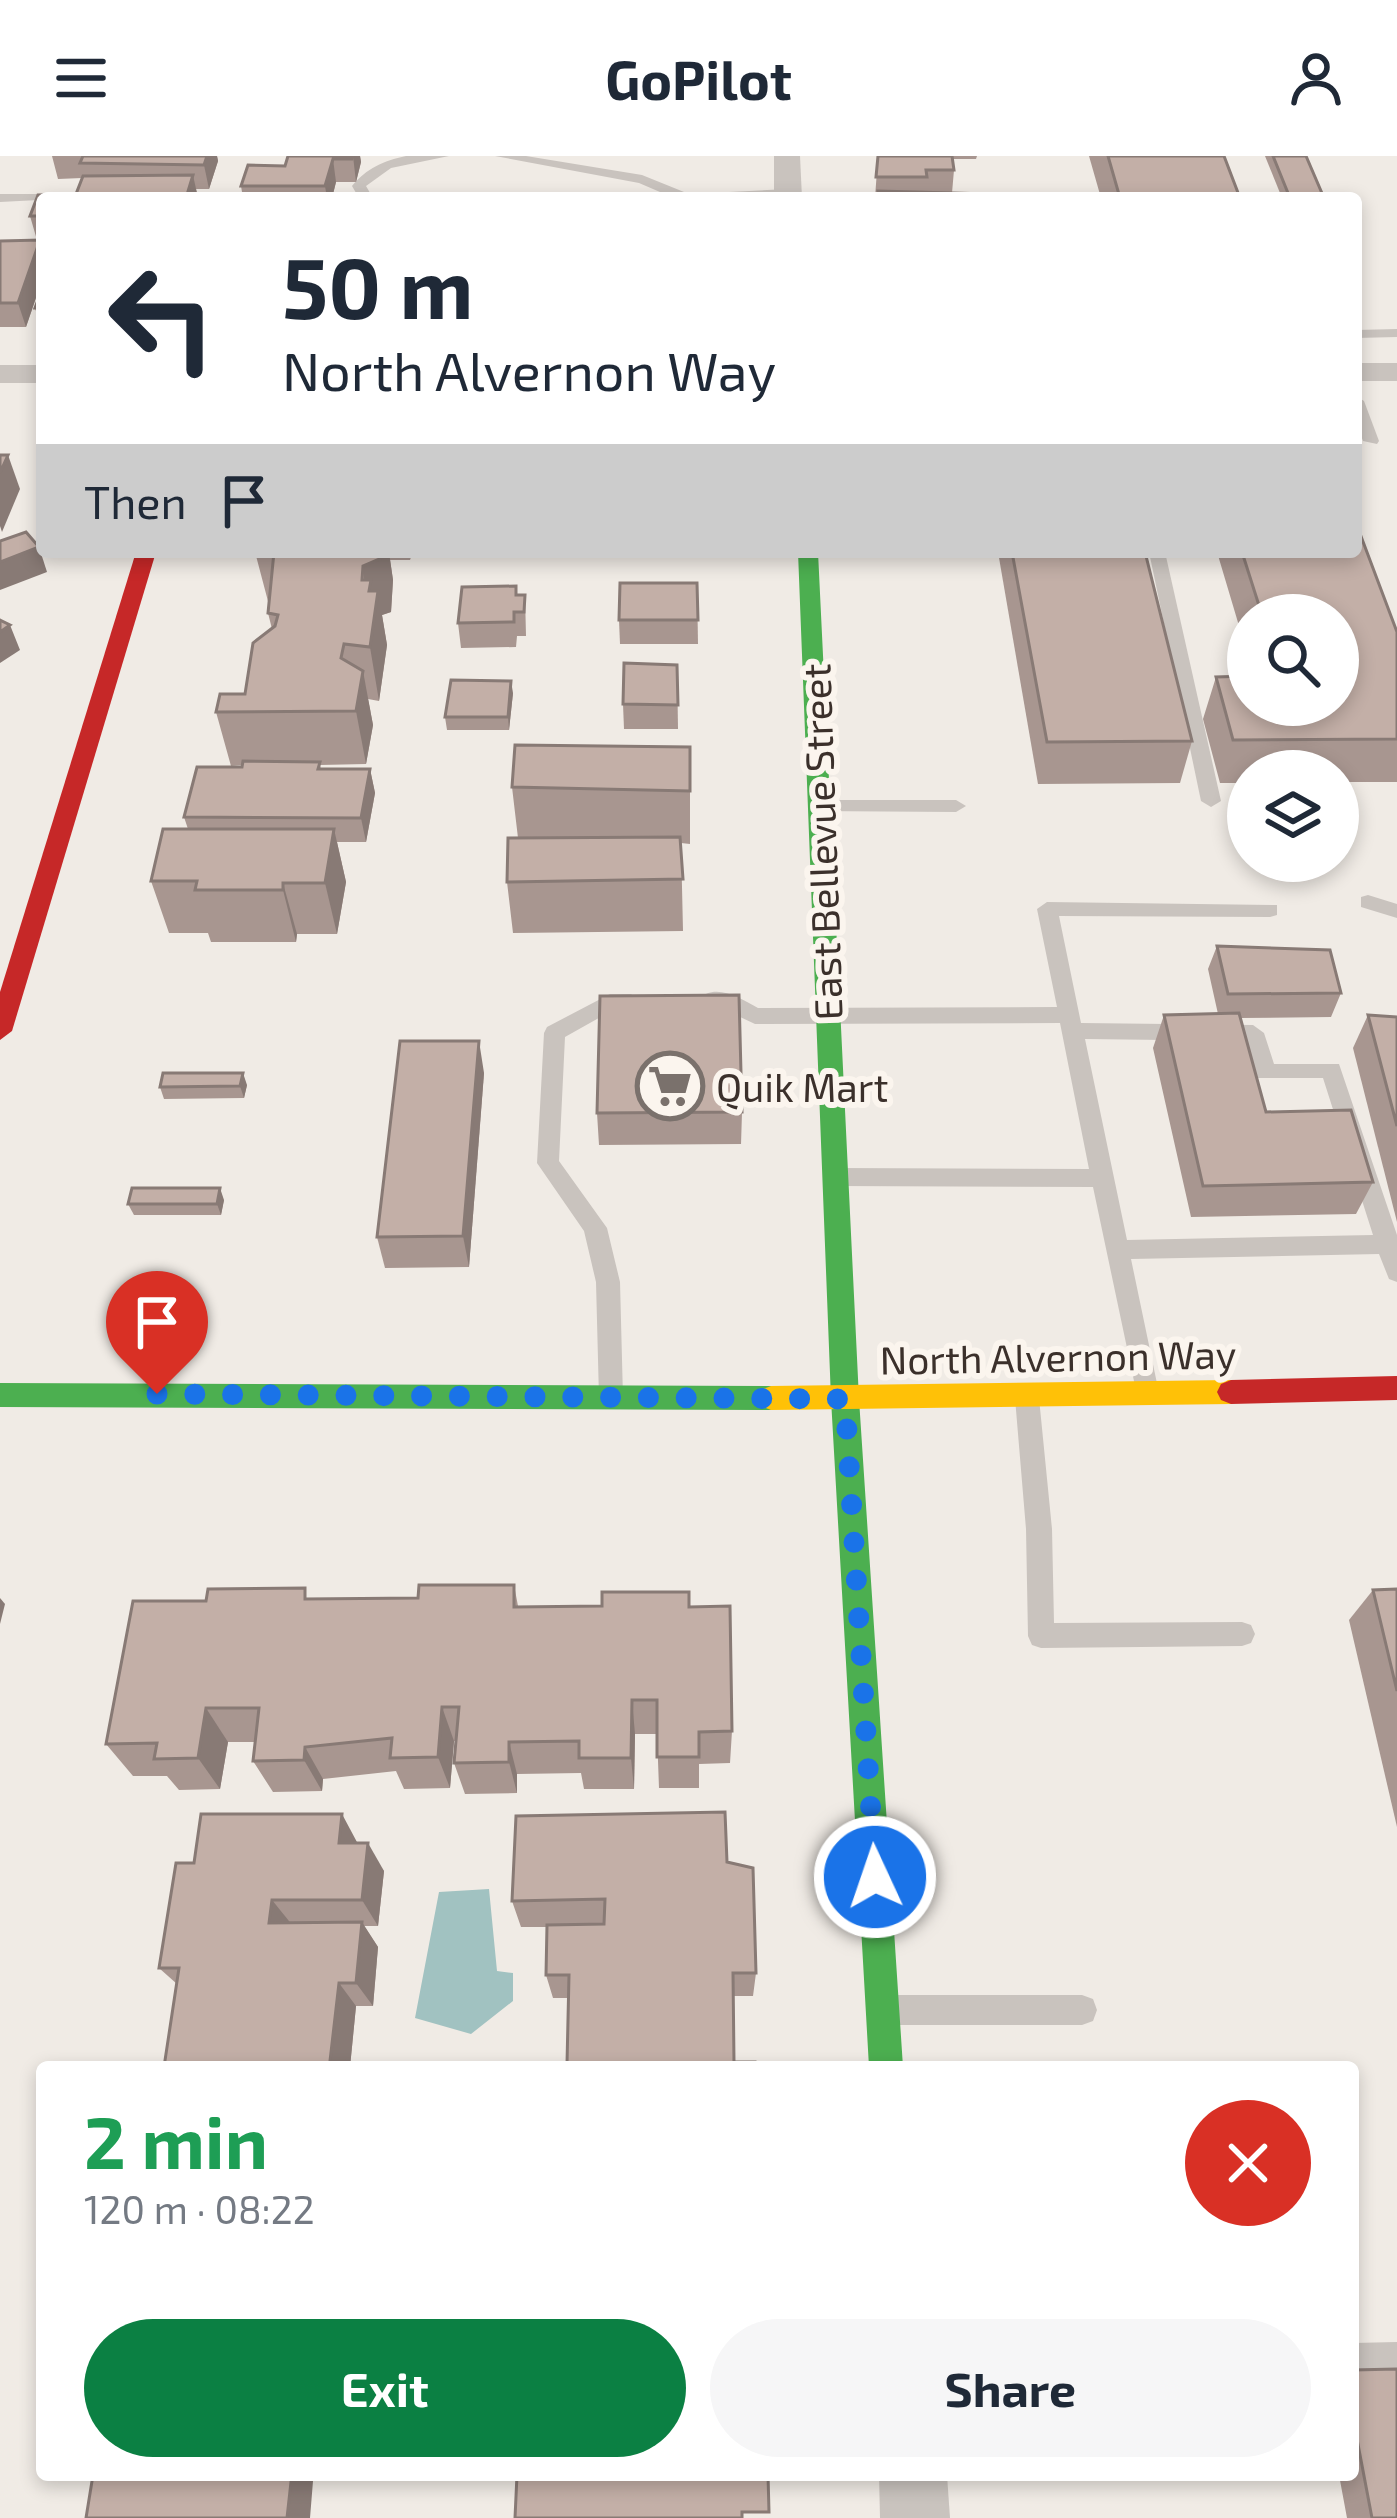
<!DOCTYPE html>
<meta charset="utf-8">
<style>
:root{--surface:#fff;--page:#f6f6f7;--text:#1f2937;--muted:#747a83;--accent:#0b8043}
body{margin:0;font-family:"Exo 2",sans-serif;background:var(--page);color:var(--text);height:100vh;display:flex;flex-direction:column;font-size:45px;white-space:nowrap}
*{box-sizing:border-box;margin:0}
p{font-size:39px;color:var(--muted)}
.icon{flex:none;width:66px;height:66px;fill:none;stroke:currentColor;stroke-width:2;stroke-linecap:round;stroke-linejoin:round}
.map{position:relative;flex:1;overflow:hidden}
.sheet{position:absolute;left:36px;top:1905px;width:1323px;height:420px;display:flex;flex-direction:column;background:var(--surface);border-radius:12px;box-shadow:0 6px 18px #0003}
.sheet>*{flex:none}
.hud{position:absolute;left:36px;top:36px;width:1326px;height:366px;border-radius:12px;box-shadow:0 6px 18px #0003;background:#fff;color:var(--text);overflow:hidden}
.tools{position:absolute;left:1227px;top:438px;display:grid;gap:24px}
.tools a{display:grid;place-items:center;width:132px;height:132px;border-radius:50%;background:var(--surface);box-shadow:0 6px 18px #0003;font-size:60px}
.pin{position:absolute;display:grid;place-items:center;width:102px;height:102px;color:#fff;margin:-123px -51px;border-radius:50% 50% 50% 0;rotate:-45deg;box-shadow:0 0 12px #0007}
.pin .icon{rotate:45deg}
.me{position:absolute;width:132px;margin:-66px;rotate:357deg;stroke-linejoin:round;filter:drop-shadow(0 0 9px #0008)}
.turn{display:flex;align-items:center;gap:42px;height:252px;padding:0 48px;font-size:54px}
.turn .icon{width:156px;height:156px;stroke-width:2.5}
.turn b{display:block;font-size:84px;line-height:102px}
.then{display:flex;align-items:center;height:114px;padding:0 48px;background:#0003;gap:24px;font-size:45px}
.round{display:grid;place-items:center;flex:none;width:126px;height:126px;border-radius:63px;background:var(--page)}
.overview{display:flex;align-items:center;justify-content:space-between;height:204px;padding:0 48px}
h1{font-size:72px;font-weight:700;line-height:90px;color:#1e9e55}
.primary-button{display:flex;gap:24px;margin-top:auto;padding:24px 48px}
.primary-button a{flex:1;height:138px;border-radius:72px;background:var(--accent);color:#fff;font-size:48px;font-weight:700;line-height:138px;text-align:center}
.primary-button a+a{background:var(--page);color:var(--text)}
header{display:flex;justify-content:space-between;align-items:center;height:156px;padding:0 48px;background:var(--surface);font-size:54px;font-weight:700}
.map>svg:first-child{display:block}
.water{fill:#a1c2c1}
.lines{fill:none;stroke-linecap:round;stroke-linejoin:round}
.lane{fill:#c9c3be;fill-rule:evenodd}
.street{fill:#c9c3be;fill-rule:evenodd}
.fast{fill:#4caf50;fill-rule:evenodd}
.slow{fill:#ffc107;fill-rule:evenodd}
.jam{fill:#c62828;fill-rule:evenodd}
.wall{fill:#a89690}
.shaded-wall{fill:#887a75}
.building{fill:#c3afa7;stroke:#887a75;stroke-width:3}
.route{stroke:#1a73e8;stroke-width:21;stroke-dasharray:0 37.8}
.labels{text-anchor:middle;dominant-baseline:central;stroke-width:12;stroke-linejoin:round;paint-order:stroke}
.street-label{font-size:39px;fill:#3b302b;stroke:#fbf5ee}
.poi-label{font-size:39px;fill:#3b302b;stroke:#fbf5ee;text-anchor:start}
</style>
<header><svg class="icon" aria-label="menu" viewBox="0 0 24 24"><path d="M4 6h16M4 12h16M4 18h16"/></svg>GoPilot<svg class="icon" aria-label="person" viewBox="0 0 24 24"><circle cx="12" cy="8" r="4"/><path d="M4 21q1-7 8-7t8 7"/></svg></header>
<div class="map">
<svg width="1397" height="2362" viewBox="0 0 1397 2362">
<rect width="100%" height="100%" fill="#f0ebe5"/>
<!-- water -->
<polygon class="water" points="489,1733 497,1815 513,1817 513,1845 471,1878 415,1862 439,1736"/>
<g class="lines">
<!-- lane -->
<g class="lane">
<path d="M406 0H449L391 12 366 30 373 42H359L352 30C367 12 383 5 406 0Z"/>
<polygon points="495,0 526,0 642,19 689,38 788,33 795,37 770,42 674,42 639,27"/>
<polygon points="170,37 214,37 221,41 164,42"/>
<polygon points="0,38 70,38 77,42 0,46"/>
<polygon points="1397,173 1397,181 1356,182 1356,174"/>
<polygon points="1356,240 1364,245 1379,285 1377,288 1363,285 1356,266"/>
<polygon points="1149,396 1165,396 1221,645 1211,651 1201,645"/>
<polygon points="819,644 956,644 966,650 956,656 812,655 809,650"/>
<polygon points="1368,739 1397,748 1397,762 1361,751 1361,741"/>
<path d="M1047 746 1277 749V759L1270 761 1059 760 1081 867 1253 869 1264 877 1274 908H1339L1397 1079V1126L1389 1123 1379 1098 1131 1103 1159 1237 1156 1244 1147 1247 1138 1244 1093 1031 836 1030 825 1021 836 1012 1089 1013 1060 867 755 868 721 852 701 849 698 844C715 826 739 842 758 852L1057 851 1037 753ZM1085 883 1245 885 1258 922H1323L1373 1079 1127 1084Z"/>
<polygon points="610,838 631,838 641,846 631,854 613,854 565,881 559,1005 607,1072 620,1126 623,1242 620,1249 611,1253 602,1249 599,1242 596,1126 584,1075 537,1007 544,877 547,871"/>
<polygon points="1027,1231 1036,1235 1039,1242 1052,1373 1054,1467 1242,1466 1251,1469 1255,1478 1251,1487 1242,1490 1041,1492 1032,1489 1028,1480 1026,1373 1015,1242 1018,1235"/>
<polygon points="891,1839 1082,1839 1093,1843 1097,1854 1093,1865 1082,1869 891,1869 880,1865 876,1854 880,1843"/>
<polygon points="1397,2186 1397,2220 1353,2221 1353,2187"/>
</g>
<!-- street -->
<g class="street">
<polygon points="774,0 800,0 802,42 774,42"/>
<rect x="1356" y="207" width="41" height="18"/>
<rect x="0" y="209" width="42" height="18"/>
<polygon points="879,2319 947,2319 950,2362 880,2362"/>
</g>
<!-- fast -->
<g class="fast">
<polygon points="798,396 818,396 859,1243 903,1911 869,1911 831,1243"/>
<polygon points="0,1227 771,1230 781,1234 785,1242 781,1250 771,1254 0,1251"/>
</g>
<!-- slow -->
<polygon class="slow" points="1231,1224 1241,1228 1245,1236 1241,1244 1231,1248 771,1254 761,1250 757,1242 761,1234 771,1230"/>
<!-- jam -->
<g class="jam">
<polygon points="136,396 156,396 12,875 0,884 0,836"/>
<polygon points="1397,1220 1397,1244 1231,1248 1221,1244 1217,1236 1221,1228 1231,1224"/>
</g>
</g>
<!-- wall -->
<g class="wall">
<polygon points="52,0 217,0 218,5 209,33 196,33 198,42 42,42 42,84 37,84 30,60 38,39 76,38 82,22 58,23"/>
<polygon points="360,0 361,6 356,26 336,26 332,42 243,42 241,30 285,10"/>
<polygon points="878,0 977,0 976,3 952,3 954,14 952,37 990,42 875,42"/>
<polygon points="1089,0 1224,0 1240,42 1101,42"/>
<polygon points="1265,0 1306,0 1324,42 1282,42"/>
<polygon points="40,84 42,90 42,124 26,171 0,171 0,85"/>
<polygon points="42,134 42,175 35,152"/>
<polygon points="255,396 413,396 410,404 390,404 393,424 391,456 382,459 387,489 379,545 368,543 373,569 366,608 320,609 321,613 370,613 375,637 366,686 337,686 346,726 337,778 297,778 296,786 211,786 208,777 169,777 151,725 188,673 184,661 242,611 242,609 231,610 216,556 245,538 272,473 268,457 269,449"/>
<polygon points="998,396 1145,396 1192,585 1180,627 1038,628"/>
<polygon points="1217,396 1356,396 1397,476 1397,626 1338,626 1338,615 1248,615 1248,627 1220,627 1203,563 1216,521 1338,549 1338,459 1248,459 1248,500"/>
<polygon points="697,427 698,488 620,488 619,464"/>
<polygon points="516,430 517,439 525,439 526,480 517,480 516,491 461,492 458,467"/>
<polygon points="677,509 678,573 624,573 623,548"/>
<polygon points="513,537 509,574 447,574 445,561"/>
<polygon points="690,591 690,688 681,687 683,775 513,777 507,726 518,682 512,631"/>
<polygon points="1217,790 1341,837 1331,861 1240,862 1266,956 1373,1026 1356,1058 1191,1061 1153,892 1164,859 1218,858 1208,813"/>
<polygon points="1368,859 1397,861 1397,1066 1353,892"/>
<polygon points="484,917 469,1111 385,1112 377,1081"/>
<polygon points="247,929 244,942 164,943 160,931"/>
<polygon points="742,956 741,988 599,989 597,957"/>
<polygon points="224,1044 221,1059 134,1059 128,1048"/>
<polygon points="514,1429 518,1450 689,1451 732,1575 730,1607 699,1608 699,1632 659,1632 657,1578 635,1578 634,1633 584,1633 581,1617 517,1618 517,1637 465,1638 454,1607 456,1585 454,1585 450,1632 404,1633 396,1615 323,1623 322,1635 273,1636 253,1605 255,1586 228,1586 220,1633 179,1634 167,1620 133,1620 106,1588 310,1443 418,1442"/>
<polygon points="1397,1433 1397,1671 1349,1464 1373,1434"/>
<polygon points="358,1687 384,1715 378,1770 364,1770 378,1791 373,1850 356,1850 350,1911 164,1911 177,1828 159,1812 194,1707"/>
<polygon points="727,1706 756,1817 753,1840 733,1840 734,1906 567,1908 568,1842 553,1842 546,1819 547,1771 521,1771 512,1745"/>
<polygon points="1353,2214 1397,2362 1347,2362 1339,2319 1353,2319"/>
</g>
<!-- shaded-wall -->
<g class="shaded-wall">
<polygon points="207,0 217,0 218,5 209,33 204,9"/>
<polygon points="353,0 360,0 361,6 356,26"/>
<polygon points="333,3 336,26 332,42 327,42 325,30"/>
<polygon points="193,19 198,42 186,42"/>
<polygon points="40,84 42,90 42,124 26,171 18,147"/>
<polygon points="8,299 20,333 2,376 0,370 0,317"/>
<polygon points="39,391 47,416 0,434 0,406"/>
<polygon points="382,396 389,396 393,424 391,456 382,459 387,489 379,545 370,491 363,410"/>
<polygon points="10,469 20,494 0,507 0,476"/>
<polygon points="363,515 373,569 366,608 356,555"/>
<polygon points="511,525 513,537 509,574 508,561"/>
<polygon points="370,613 375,637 366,686 361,662"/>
<polygon points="334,673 346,726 337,778 325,727"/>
<polygon points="283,727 297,778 296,786 283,734"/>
<polygon points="479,885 484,917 469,1111 463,1080"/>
<polygon points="243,917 247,929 244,942 240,930"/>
<polygon points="220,1032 224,1044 221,1059 217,1048"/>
<polygon points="0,1442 5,1448 0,1468"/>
<polygon points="632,1544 635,1578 634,1633 631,1602"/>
<polygon points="442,1551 454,1585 450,1632 438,1601"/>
<polygon points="206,1552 228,1586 220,1633 198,1602"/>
<polygon points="509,1586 517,1618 517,1637 509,1606"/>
<polygon points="305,1591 323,1623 322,1635 304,1604"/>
<polygon points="342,1658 358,1688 339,1687"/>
<polygon points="368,1687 384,1715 378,1770 362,1744"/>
<polygon points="272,1744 293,1770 269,1767"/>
<polygon points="362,1766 378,1791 373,1850 356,1827"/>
<polygon points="339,1827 356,1850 350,1911 336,1911 330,1905"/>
<polygon points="305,2319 327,2319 327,2324 313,2325 310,2362 287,2362 291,2326"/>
</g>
<!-- building -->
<g class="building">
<polygon points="83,0 207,0 204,9 80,7"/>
<polygon points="288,0 353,0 352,3 333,3 325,30 241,30 248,9 285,10"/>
<polygon points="878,0 952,0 954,14 926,14 927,21 876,21"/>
<polygon points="1108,0 1224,0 1240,42 1120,42"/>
<polygon points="1273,0 1306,0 1324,42 1290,42"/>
<polygon points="193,19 186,42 42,42 42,60 30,60 38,39 76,38 83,20"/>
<polygon points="878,35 988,38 990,42 879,42"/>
<polygon points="40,84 18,147 0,147 0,85"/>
<polygon points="42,134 42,152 35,152"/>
<polygon points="0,299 8,299 0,317"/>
<polygon points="1356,367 1397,476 1397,583 1233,584 1216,521 1248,520 1248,549 1338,549 1338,459 1262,459 1242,396 1356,396"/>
<polygon points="26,376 39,391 0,406 0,385"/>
<polygon points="274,396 382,396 382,402 363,410 362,424 371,424 369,435 378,435 370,491 344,488 341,502 363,515 356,555 216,556 220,538 245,538 253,487 275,470 278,459 268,457"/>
<polygon points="1012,396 1145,396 1192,585 1047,586"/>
<polygon points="620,427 697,427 698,464 619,464"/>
<polygon points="516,430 516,439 525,439 524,456 514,456 514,466 458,467 462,431"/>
<polygon points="0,464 10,469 0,476"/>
<polygon points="624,507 677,509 678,549 623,548"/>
<polygon points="451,524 511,525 508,561 445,561"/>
<polygon points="515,589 690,591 690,635 512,631"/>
<polygon points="243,605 320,606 318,613 370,613 361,662 184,661 197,611 242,611"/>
<polygon points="163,673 334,673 325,727 283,727 283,734 195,734 197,725 151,725"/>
<polygon points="680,681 683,723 507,726 508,682"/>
<polygon points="1217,790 1330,794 1341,837 1228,838"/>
<polygon points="739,839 742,956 597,957 600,840"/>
<polygon points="1239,857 1266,956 1351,954 1373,1026 1203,1030 1164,859"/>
<polygon points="1368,859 1397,861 1397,970"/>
<polygon points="400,885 479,885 463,1080 377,1081"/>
<polygon points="163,917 243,917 240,930 160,931"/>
<polygon points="132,1032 220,1032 217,1048 128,1048"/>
<polygon points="419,1429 514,1429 514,1451 602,1450 602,1436 689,1436 689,1451 730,1450 732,1575 699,1576 699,1601 657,1601 657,1544 632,1544 631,1602 579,1602 579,1585 509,1586 509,1606 454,1607 459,1551 442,1551 438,1601 390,1602 392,1582 305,1591 304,1604 253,1605 259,1552 206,1552 198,1602 154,1603 157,1587 106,1588 133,1445 206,1445 208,1433 305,1432 305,1443 418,1442"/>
<polygon points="1397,1433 1397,1535 1373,1434"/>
<polygon points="725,1656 727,1706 753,1712 756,1817 733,1817 734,1906 755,1906 755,1911 540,1911 540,1909 567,1908 569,1819 546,1819 547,1769 604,1768 605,1743 512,1745 516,1660"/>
<polygon points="201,1658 342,1658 339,1687 368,1687 362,1744 272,1744 269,1767 362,1766 356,1827 339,1827 330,1905 344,1905 344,1911 164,1911 179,1812 159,1812 176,1707 194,1707"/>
<polygon points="1397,2213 1397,2362 1372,2362 1353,2262 1353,2214"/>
<polygon points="93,2319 305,2319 305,2326 291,2326 287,2362 86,2362"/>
<polygon points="517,2319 768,2319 769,2356 742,2356 742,2362 515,2362"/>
</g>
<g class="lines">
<!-- route -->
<polyline class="route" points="157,1238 845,1243 875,1721"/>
</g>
<!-- icons -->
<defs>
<symbol id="supermarket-ring" viewBox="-11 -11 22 22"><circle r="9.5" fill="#fbf5ee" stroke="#7a716c" stroke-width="1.5"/><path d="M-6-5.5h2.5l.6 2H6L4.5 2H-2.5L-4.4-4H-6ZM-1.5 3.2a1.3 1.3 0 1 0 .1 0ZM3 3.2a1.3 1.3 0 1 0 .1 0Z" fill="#7a716c"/></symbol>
</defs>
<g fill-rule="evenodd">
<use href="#supermarket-ring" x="632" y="892" width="76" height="76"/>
</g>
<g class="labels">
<!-- street labels -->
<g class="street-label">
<text transform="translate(821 686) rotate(-92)">East Bellevue Street</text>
<text transform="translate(1058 1200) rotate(-1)">North Alvernon Way</text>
</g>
<!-- poi labels -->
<g class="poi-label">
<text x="716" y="930">Quik Mart</text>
</g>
</g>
</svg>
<div class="tools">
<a><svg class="icon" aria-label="search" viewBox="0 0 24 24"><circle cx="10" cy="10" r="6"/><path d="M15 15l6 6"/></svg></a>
<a><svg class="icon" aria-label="layers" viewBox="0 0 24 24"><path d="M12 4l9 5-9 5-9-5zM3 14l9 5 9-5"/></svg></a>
</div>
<div class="pin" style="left:157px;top:1238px;background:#d93025"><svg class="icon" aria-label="arrive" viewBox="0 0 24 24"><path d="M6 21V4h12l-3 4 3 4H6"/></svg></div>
<svg class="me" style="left:875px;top:1721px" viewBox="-20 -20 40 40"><circle r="17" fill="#1a73e8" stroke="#fff" stroke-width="3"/><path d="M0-11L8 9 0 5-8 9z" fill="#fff"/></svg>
<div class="hud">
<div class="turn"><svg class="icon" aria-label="left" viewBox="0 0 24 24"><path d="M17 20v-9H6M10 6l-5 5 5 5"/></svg><div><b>50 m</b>North Alvernon Way</div></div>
<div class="then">Then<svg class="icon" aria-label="arrive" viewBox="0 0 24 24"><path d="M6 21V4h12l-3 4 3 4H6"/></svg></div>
</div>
<section class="sheet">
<div class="overview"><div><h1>2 min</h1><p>120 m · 08:22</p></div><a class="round" style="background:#d93025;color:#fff"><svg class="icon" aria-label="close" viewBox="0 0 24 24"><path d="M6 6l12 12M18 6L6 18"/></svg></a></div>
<div class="primary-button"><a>Exit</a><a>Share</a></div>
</section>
</div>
